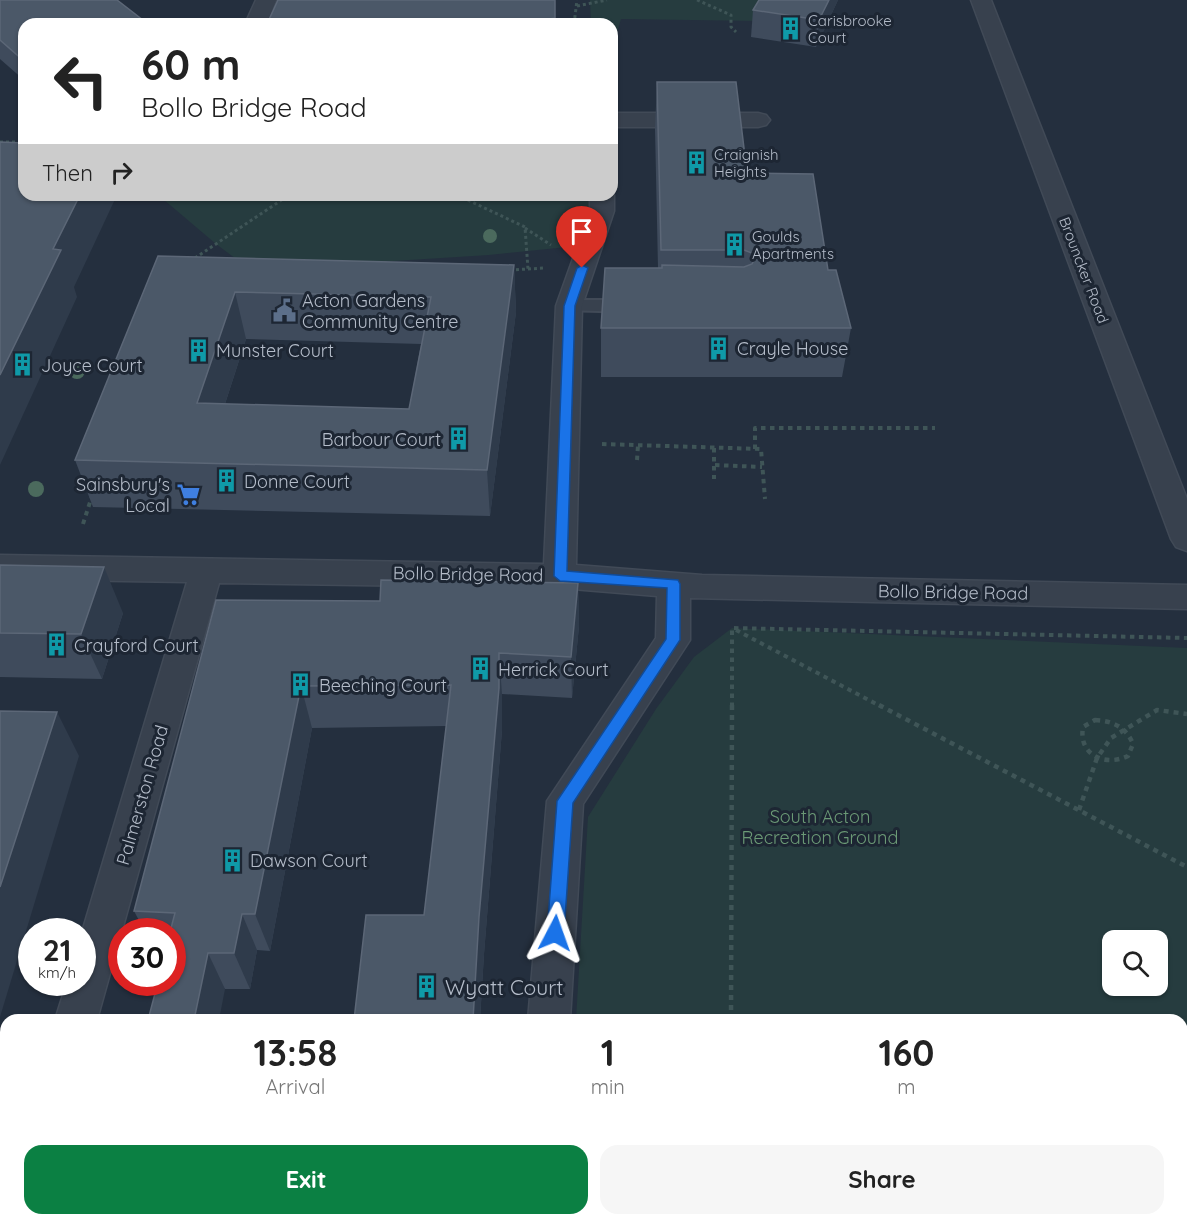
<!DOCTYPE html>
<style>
:root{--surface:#fff;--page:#f6f6f6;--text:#222;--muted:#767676;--accent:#0b8043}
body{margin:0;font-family:Quicksand,sans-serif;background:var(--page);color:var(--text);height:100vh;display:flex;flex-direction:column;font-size:22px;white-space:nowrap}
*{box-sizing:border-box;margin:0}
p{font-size:20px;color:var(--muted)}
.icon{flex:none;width:33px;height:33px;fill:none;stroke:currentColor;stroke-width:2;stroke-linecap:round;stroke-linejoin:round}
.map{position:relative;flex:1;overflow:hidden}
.panel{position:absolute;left:0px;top:1014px;width:1188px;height:212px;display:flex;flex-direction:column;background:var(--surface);border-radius:18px 18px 0 0;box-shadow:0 2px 4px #0004}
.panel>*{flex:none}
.hud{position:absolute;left:18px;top:18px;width:600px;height:183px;border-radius:18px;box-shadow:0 2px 4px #0004;background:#fff;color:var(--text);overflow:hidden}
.fabs{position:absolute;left:1102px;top:930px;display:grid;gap:12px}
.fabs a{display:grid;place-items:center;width:66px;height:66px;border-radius:12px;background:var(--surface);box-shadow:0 2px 4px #0004;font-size:30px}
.speed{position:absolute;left:18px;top:918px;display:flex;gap:12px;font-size:30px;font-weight:700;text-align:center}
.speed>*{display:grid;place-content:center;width:78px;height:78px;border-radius:50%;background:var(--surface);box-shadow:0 2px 4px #0004;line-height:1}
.speed small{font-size:15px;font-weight:400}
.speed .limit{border:9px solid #d22;background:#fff;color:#111}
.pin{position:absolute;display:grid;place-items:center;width:51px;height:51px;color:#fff;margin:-62px -26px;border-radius:50% 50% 50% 0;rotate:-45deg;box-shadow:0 0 6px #0007}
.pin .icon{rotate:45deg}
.me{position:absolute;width:66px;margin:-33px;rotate:4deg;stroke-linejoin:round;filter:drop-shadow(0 0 4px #0008)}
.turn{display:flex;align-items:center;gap:21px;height:126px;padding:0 24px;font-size:27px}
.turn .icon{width:78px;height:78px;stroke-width:2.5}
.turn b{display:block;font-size:42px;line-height:51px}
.then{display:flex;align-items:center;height:57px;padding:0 24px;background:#0003;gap:12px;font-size:22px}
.eta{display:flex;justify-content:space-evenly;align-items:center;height:102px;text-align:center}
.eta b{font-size:36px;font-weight:700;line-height:42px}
.cta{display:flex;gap:12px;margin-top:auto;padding:12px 24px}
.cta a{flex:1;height:69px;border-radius:18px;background:var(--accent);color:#fff;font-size:24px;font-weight:700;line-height:69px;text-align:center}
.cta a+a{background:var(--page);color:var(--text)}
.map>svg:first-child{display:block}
.green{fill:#263c3f;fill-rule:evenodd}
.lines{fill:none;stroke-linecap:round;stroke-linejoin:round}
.lane-casing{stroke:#414a57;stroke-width:4}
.street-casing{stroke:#414a57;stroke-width:3}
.path-far2{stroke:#3f5557;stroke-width:3;stroke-dasharray:3 3;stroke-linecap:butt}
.path-far1{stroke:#3f5557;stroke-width:4;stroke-dasharray:4.5 4.5;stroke-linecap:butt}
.path{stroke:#3f5557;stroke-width:4.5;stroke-dasharray:5 5;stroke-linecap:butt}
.lane{fill:#38414e;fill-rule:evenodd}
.street{fill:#38414e;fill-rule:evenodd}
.tree{fill:#4b6a5d}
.wall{fill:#3f4b5c;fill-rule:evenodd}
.shaded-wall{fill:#2f3b4b}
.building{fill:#4b5868;stroke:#5c6777;stroke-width:1.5;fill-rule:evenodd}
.route{fill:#1a73e8;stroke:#114b97;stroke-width:1.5}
.labels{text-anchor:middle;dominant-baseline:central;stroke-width:6;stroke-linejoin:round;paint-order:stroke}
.far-poi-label{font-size:15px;fill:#b4bcc9;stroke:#1d2633;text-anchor:start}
.far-street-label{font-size:15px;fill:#b4bcc9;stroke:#1d2633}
.poi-label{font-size:18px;fill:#b4bcc9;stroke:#1d2633;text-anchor:start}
.street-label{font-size:18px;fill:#b4bcc9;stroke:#1d2633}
.park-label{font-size:18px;fill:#6b9a76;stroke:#1d2633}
.near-poi-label{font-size:21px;fill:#b4bcc9;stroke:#1d2633;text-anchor:start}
</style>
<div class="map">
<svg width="1187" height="1225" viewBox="0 0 1187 1225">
<rect width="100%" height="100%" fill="#242f3e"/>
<!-- green -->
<g class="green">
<polygon points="590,0 771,0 759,21 621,19 612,49 612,24 591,24"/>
<polygon points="165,195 599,195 587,245 489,255 251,270 216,244 163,199"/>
<path d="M732 628 1187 648V1225H567V1220H1182V1020H576L588 817 656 709 694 657ZM1158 940V986H1113V940Z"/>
</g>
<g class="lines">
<defs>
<polygon id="lane" points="569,300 634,300 640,302 643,306 640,310 634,312 563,310 560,306 563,302"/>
<g id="street">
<polygon points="256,0 276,0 267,24 245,24"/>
<polygon points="971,0 991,0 1187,499 1187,551 1176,547 1171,539"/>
<polygon points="612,113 758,113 766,115 770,120 766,125 758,127 612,127"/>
<polygon points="612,192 614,195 614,211 582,306 576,565 702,575 1187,585 1187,609 690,598 690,640 583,804 570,1020 528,1020 547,801 656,638 657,596 560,588 219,583 97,1020 55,1020 67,982 82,982 82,932 187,582 0,579 0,555 544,564 556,306 590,211 590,195 612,195"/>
<polygon points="0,1087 6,1088 6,1130 0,1129"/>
<polygon points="6,1202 6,1220 40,1220 39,1225 0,1225 2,1204"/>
<polygon points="511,1220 556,1220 557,1225 511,1225"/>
</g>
</defs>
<!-- lane casing -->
<use href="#lane" class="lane-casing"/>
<!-- street casing -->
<use href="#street" class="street-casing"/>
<!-- path-far2 -->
<g class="path-far2">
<polyline points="697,0 731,15 731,27 736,32"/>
<polyline points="577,6 607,0"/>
<polyline points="574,24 577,0"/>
<polyline points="0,142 24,142"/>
<polyline points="457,195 525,227 528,269"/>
<polyline points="525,228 551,245"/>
<polyline points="195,258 289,195"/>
<polyline points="510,270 545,268"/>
</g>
<!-- path-far1 -->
<g class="path-far1">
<polyline points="602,444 761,449 765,499"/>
<polyline points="714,448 714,479"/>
<polyline points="755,449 755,428 935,428"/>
<polyline points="637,460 638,445"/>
<polyline points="715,465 762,467"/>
<polyline points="83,524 92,496"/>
<polyline points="736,630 882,707"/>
<polyline points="732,707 732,628 1187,638"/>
</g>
<!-- path -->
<g class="path">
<polyline points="879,705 1187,867"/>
<path d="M1095 720C1113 721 1126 727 1133 744L1128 756C1105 767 1078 755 1083 727Z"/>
<polyline points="1079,810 1097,758 1111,738 1157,710 1187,714"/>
<polyline points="731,1020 732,705"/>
<polyline points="732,1220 733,1225"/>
</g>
<!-- lane -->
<use href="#lane" class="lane"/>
<!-- street -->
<use href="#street" class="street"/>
</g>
<!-- trees -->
<g class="tree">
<circle cx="490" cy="236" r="7"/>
<circle cx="77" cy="371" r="8"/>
<circle cx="36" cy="489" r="8"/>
</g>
<!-- wall -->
<g class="wall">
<polygon points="0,0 24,24 24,80 0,59"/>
<polygon points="759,0 838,0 816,47 751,37 753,10"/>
<polygon points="657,82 747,173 828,270 851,328 842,377 601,377 601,328 658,268 655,129"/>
<path d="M158 256 514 265 516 312 490 516 93 507 75 460ZM246 339 421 344 409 409 225 404Z"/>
<polygon points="0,565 123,613 102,679 0,677"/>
<polygon points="578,583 579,626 572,698 502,694 502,730 484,954 480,1020 354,1020 424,915 446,726 312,728 270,951 257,950 250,989 225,989 172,932 145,932 134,911 216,600 380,601"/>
</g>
<!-- shaded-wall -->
<g class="shaded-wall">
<polygon points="555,0 556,24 521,24"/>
<polygon points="829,0 838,0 816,47 819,20"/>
<polygon points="80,195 117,195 74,287 77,297 0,465 0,375 53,249"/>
<polygon points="514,265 516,312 490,516 487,470"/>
<polygon points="235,292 246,339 210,450 197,403"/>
<polygon points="104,567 123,613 102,679 81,634"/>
<polygon points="578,583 579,626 572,698 571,657"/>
<polygon points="499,653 502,694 502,730 484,954 480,1020 473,1020 479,917"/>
<polygon points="301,686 312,728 270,951 255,914"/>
<polygon points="57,712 79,756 0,1017 0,887"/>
<polygon points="242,914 257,950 250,989 234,953"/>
<polygon points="208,953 225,989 219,1020 194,1020"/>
<polygon points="182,1220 207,1220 206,1225 181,1225"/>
<polygon points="455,1220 465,1220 464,1225 454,1225"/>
</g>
<!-- building -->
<g class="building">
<polygon points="0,0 117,0 148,24 24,24 24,61 0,40"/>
<polygon points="278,0 555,0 555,18 521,24 267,24"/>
<polygon points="759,0 829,0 819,20 753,10"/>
<polygon points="657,82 736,82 747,173 813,174 828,270 836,270 851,328 601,328 605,268 662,268 662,265 744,267 752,264 755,259 752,253 744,250 661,250"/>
<polygon points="0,142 24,143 24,195 80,195 53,249 61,250 0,375"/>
<path d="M158 256 514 265 487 470 75 460ZM235 292 431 297 409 409 197 403Z"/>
<polygon points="0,565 104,567 81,634 0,633"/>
<polygon points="381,580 578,583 571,657 499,653 499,688 479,917 473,1020 354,1020 366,915 424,915 451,685 301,686 255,914 242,914 234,953 208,953 194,1020 148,1020 158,982 172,982 172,932 170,932 175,913 134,911 216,600 380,601"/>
<polygon points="0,711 57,712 0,887"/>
<polygon points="102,1220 182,1220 181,1225 101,1225"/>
<polygon points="326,1220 455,1220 454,1225 325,1225"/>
</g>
<!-- route -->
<polygon class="route" points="582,265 588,268 575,306 567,571 678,580 680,584 680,640 573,803 564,933 561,938 555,940 550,938 547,933 557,801 666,639 667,588 560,581 554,576 564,306 577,268"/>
<!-- icons -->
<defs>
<symbol id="building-bare" viewBox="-9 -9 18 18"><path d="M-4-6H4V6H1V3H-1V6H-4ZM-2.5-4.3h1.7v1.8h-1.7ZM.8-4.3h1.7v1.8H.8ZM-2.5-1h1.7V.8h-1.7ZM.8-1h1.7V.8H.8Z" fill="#0f9aa8" stroke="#1d2633" stroke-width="2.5" paint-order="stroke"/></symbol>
<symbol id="civic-bare" viewBox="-9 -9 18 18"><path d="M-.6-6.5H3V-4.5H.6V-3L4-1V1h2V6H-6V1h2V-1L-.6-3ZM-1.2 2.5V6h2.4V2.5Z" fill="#5c6f8a" stroke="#1d2633" stroke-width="2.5" paint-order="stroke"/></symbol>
<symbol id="supermarket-bare" viewBox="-9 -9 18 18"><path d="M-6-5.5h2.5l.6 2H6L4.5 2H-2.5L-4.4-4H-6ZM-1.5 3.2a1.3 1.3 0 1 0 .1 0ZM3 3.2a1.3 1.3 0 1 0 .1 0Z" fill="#3f7fe0" stroke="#1d2633" stroke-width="2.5" paint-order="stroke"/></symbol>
</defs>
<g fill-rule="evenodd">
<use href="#building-bare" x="774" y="12" width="33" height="33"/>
<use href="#building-bare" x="680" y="146" width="33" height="33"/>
<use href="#building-bare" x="718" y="228" width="33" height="33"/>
<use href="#civic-bare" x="268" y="294" width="33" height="33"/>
<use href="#building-bare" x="702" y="332" width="33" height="33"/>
<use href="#building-bare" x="182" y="334" width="33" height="33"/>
<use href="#building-bare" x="6" y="348" width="33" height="33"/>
<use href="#building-bare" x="442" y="422" width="33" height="33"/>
<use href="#building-bare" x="210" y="464" width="33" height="33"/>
<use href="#supermarket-bare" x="172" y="478" width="33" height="33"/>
<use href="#building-bare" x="40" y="628" width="33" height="33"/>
<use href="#building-bare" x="464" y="652" width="33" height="33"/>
<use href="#building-bare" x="284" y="668" width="33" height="33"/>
<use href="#building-bare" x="216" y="844" width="33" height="33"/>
<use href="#building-bare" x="410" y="970" width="33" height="33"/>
</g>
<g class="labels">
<!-- far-poi labels -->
<g class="far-poi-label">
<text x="808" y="20">Carisbrooke<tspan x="808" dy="17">Court</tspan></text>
<text x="714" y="154">Craignish<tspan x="714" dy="17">Heights</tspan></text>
<text x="752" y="236">Goulds<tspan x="752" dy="17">Apartments</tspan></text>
</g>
<!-- far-street labels -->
<g class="far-street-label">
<text transform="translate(1084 270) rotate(69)">Brouncker Road</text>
</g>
<!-- poi labels -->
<g class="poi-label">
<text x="302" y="300">Acton Gardens<tspan x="302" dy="21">Community Centre</tspan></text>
<text x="737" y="348">Crayle House</text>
<text x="216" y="350">Munster Court</text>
<text x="41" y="365">Joyce Court</text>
<text x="441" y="439" text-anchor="end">Barbour Court</text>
<text x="244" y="481">Donne Court</text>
<text x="170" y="484" text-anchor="end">Sainsbury's<tspan x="170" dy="21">Local</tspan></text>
<text x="74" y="645">Crayford Court</text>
<text x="498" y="669">Herrick Court</text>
<text x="319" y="685">Beeching Court</text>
<text x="250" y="860">Dawson Court</text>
</g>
<!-- street labels -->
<g class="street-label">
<text transform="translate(468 574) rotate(1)">Bollo Bridge Road</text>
<text transform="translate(953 592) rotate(1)">Bollo Bridge Road</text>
<text transform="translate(142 795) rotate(-74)">Palmerston Road</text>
</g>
<!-- park labels -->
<g class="park-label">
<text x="820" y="816">South Acton<tspan x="820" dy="21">Recreation Ground</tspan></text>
</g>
<!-- near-poi labels -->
<g class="near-poi-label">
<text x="445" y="987">Wyatt Court</text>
</g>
</g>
</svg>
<div class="fabs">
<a><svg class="icon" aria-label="search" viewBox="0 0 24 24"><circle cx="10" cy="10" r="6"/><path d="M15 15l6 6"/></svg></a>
</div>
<div class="speed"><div>21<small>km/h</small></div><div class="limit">30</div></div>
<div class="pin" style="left:582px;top:268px;background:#d93025"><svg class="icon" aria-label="arrive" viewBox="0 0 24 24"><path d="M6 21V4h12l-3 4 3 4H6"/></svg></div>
<svg class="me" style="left:555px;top:933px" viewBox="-20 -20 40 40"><path d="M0-17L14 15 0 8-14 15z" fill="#1a73e8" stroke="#fff" stroke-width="4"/></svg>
<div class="hud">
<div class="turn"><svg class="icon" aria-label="left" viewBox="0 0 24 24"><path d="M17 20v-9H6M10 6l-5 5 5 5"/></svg><div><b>60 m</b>Bollo Bridge Road</div></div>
<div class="then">Then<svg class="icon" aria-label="right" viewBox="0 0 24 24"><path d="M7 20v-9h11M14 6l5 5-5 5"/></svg></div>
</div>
<section class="panel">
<div class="eta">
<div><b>13:58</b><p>Arrival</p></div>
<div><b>1</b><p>min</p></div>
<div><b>160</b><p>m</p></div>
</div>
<div class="cta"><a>Exit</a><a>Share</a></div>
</section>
</div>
